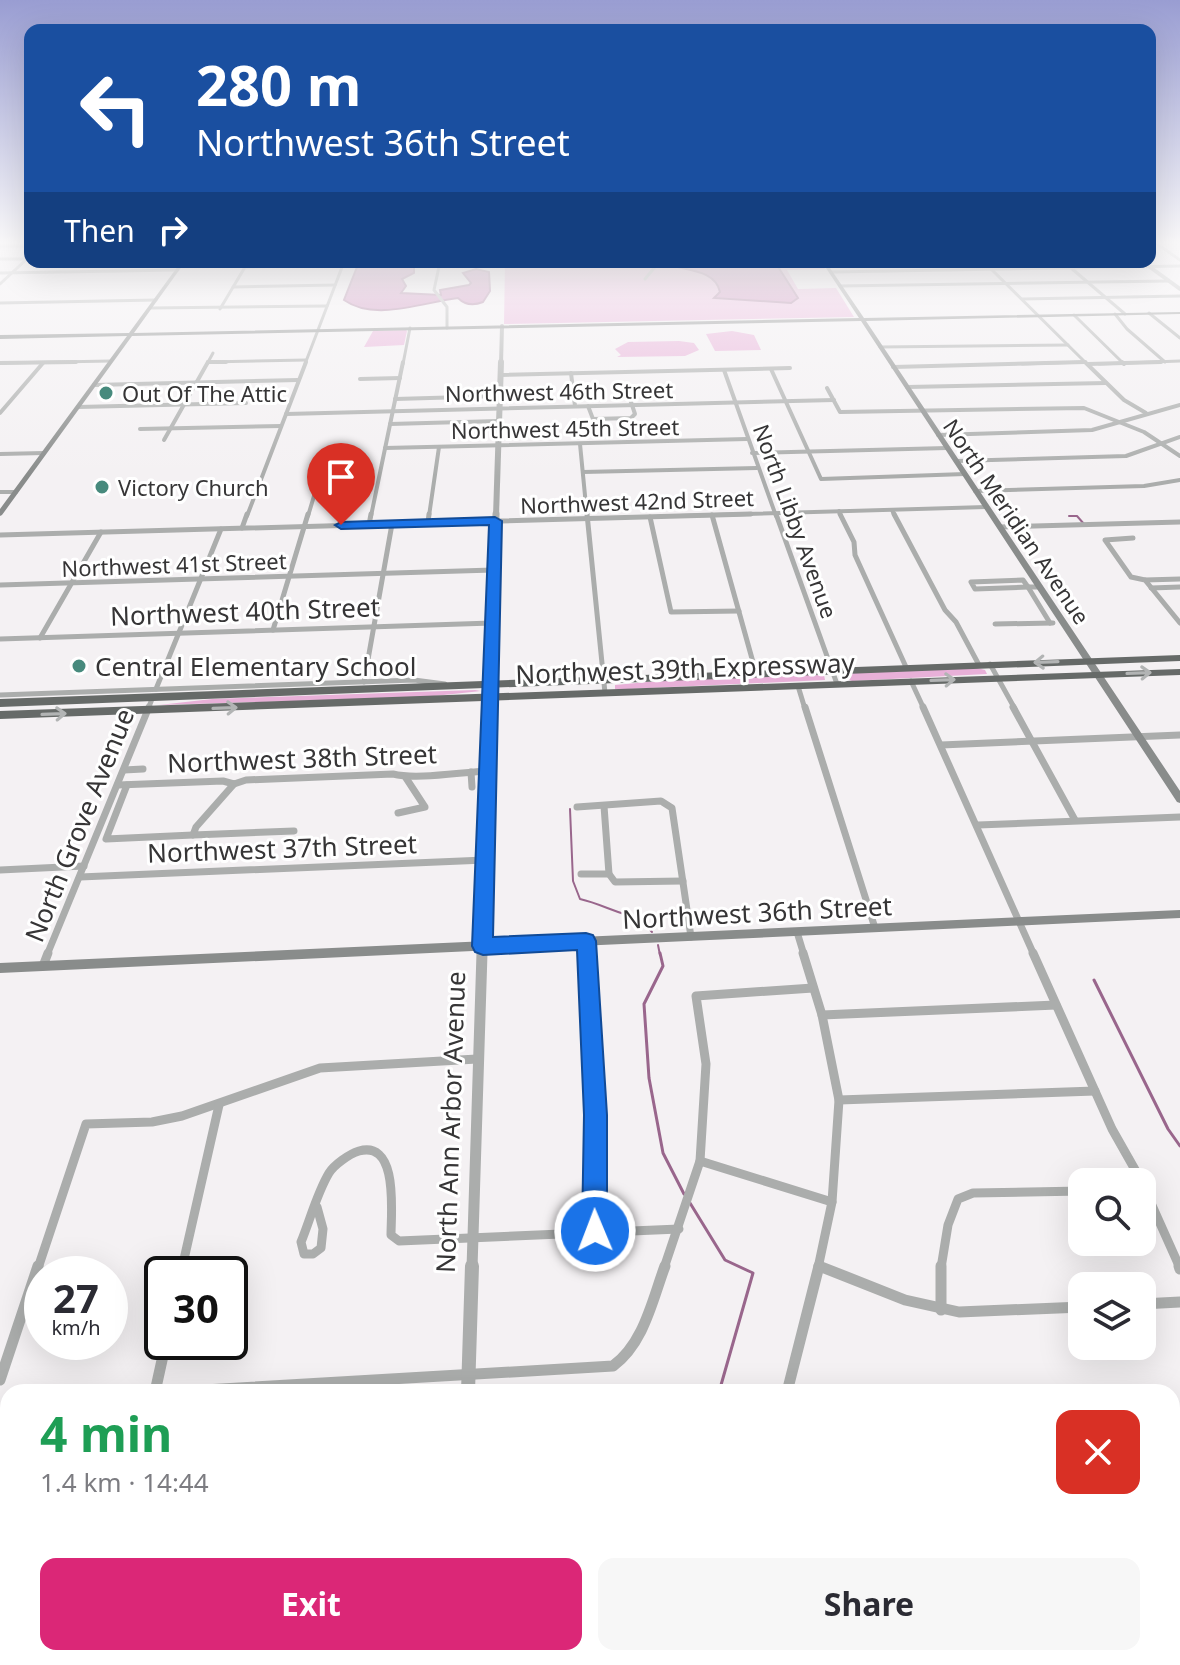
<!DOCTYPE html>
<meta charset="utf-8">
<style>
:root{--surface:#fff;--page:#f7f7f7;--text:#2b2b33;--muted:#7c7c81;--accent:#db2777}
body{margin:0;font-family:"Noto Sans",sans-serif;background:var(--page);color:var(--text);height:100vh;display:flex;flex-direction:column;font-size:30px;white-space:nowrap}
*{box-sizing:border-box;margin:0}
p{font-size:26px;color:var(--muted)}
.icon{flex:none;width:44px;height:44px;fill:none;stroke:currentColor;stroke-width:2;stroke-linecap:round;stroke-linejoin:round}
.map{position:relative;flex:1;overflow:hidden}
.side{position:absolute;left:0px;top:1384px;width:1180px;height:282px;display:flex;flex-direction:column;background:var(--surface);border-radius:24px 24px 0 0;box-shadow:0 8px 32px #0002}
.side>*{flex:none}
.top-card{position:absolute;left:24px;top:24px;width:1132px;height:244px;border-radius:16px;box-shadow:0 8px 32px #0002;background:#1a4fa0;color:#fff;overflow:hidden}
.tools{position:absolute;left:1068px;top:1168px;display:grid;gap:16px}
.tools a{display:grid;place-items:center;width:88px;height:88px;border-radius:16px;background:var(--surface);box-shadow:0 8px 32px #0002;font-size:40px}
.speed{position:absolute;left:24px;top:1256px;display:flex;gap:16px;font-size:40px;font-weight:700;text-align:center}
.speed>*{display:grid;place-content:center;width:104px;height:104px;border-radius:50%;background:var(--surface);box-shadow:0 8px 32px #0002;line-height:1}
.speed small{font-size:20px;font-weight:400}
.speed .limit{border:4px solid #111;border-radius:12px;background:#fff;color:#111}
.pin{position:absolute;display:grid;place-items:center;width:68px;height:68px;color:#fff;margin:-82px -34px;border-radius:50% 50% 50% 0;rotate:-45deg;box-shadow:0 0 8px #0007}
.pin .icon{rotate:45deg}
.me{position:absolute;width:88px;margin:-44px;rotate:359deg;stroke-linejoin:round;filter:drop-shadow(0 0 6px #0008)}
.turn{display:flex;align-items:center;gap:28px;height:168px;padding:0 40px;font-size:36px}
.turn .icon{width:104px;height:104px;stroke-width:2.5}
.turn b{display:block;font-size:56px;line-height:68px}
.then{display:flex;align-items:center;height:76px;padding:0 40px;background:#0003;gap:16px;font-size:30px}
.round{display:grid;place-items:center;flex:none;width:84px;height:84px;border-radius:16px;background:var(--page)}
.summary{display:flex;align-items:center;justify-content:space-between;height:136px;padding:0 40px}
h1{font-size:48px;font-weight:700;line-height:60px;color:#1e9e55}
.action{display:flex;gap:16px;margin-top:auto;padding:16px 40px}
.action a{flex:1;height:92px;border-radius:16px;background:var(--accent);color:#fff;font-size:32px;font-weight:700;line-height:92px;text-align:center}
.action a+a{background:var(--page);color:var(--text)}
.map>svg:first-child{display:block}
.green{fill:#e8b0d8}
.water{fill:#c47bb1;stroke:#99668c;stroke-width:2}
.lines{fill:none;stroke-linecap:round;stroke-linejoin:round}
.stream-far1{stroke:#99668c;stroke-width:2}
.stream{stroke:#99668c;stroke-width:3}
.minor-far5{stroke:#abadac;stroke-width:3}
.minor-far4{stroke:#abadac;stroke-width:4}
.minor-far3{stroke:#abadac;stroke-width:5}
.minor-far2{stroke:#abadac;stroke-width:7}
.minor-far1{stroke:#abadac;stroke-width:9}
.minor{stroke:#abadac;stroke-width:11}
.tertiary-far5{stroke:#abadac;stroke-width:4}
.tertiary-far4{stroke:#abadac;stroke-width:6}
.tertiary-far3{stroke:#abadac;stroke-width:7}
.tertiary-far2{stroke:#abadac;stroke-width:9}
.tertiary-far1{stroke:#abadac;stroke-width:11}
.tertiary{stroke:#abadac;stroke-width:14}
.secondary{fill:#898c8b;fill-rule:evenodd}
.trunk{fill:#666a68;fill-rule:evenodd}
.oneway{stroke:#b2b4b4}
.route{fill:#1a73e8;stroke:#114b97;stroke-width:2}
.poi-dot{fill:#478a7d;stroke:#fff;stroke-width:3}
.labels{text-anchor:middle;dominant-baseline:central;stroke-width:6;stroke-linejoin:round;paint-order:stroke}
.far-street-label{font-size:22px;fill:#363536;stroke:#fff}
.far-poi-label{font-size:22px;fill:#363536;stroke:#fff;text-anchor:start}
.street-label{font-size:26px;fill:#363536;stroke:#fff}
.poi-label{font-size:26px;fill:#363536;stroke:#fff;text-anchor:start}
</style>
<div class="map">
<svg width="1180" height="1665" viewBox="0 0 1180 1665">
<rect width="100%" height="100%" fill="#f4f1f3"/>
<!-- green -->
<g class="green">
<polygon points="505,262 820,262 825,269 787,270 798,289 836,288 854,317 504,324"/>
<polygon points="373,331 406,330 407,331 404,345 364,347"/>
<polygon points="732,331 754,335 761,350 715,351 706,334"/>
<polygon points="679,341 694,343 699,350 685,356 617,357 621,355 615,349 628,342"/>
<polygon points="977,668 985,670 987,674 852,681 840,677 848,672"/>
<polygon points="816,674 824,675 825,680 628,689 615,689 615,685 690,678"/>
<polygon points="475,690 481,691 425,697 159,705 212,699"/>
</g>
<!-- water -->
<g class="water">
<path d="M359 262H405L414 266V273L402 279 406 286 401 293 441 295 440 290 469 285 471 283 463 273 476 269 489 272 490 291 483 302C473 306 465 305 458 298 424 302 375 322 344 300Z"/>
<path d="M775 262 798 298 791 303 714 298 720 292C715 268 683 271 664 263Z"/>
</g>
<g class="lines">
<!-- stream-far1 -->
<g class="stream-far1">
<polyline points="1069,516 1077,516 1084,524"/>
<path d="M570 809 573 881 580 899C602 904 617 914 640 918L652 932"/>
<polyline points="658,945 660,955"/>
</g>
<!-- stream -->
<g class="stream">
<polyline points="660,953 663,966 644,1004 649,1078 663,1153 684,1194"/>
<polyline points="1094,980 1168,1129 1180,1146"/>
<polyline points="690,1203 725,1260 753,1273 719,1392"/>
<polyline points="931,1658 935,1665"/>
</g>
<!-- minor-far5 -->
<g class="minor-far5">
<polyline points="1156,243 1180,260"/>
<polyline points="0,246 30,246"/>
<polyline points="0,259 27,259"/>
<polyline points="440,262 434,290 447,307 447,328"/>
<polyline points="984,262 1087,364"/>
<polyline points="1064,262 1125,314"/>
<polyline points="438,266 462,262"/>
<polyline points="245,267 342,265"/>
<polyline points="831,272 1180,266"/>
<polyline points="0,273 178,270"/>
<polyline points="645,279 655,267"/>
<polyline points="0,284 30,256"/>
<polyline points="840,286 1168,281"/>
<polyline points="233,287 335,285"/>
<polyline points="1022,299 1180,296"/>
<polyline points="0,303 156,300"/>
<polyline points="150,308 327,306"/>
<polyline points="220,309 248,262"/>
<polyline points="1149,313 1180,338"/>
<polyline points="1115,314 1127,329 1165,362"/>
<polyline points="1074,315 1124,364"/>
<polyline points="880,347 1068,345"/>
<polyline points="208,362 306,360"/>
<polyline points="0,363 111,361"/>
<polyline points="207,364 213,353"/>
<polyline points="305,364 344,262"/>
<polyline points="403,364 410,328"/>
<polyline points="1022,364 1085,362"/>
<polyline points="1099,364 1180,361"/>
</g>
<!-- minor-far4 -->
<g class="minor-far4">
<polyline points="208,362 226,362"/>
<polyline points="1085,362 1124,400 1146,413"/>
<polyline points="1122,362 1124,364"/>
<polyline points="0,363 76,362"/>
<polyline points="1088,364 1161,362"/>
<polyline points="893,367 1085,362"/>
<polyline points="771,369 821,479 965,474"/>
<polyline points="724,370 776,516"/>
<polyline points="571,373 575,406"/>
<polyline points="500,375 790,368"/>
<polyline points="360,379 400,378"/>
<polyline points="94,385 298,380"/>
<polyline points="907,387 1106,383"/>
<polyline points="827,388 840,412 1084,408 1144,432 1180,456"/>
<polyline points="395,399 499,396"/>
<polyline points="588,406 593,419 631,418 635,414 628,393"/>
<polyline points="78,407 246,403"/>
<polyline points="0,413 43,363"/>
<polyline points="286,414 834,400"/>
<polyline points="390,424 499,421"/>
<polyline points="140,429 281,426"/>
<polyline points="938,435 1092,430 1180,405"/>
<polyline points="164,440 208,362"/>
<polyline points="580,444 587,516"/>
<polyline points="385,448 747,439"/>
<polyline points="752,453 947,448"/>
<polyline points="0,454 44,453"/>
<polyline points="956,461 1126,456 1180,437"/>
<polyline points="583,472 757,468"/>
<polyline points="975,491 1144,486 1180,480"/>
<polyline points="0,492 16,492"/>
<polyline points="892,510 895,516"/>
<polyline points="839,511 841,516"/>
<polyline points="247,516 306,362"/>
<polyline points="308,516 320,476"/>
<polyline points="371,516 403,362"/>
<polyline points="429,516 439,447"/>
<polyline points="680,516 986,507"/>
</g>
<!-- minor-far3 -->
<g class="minor-far3">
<polyline points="587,514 605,693"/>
<polyline points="776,514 837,684"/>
<polyline points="840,514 854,542 855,555 906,667"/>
<polyline points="894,514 945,610 956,622 979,665"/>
<polyline points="712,515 756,673"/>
<polyline points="650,517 671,612 739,611"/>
<polyline points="428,523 429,514"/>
<polyline points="369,525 371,514"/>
<polyline points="1000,527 1180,522"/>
<polyline points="242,528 247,514"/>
<polyline points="0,535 751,514"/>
<polyline points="1133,538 1105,540 1131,577 1145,580 1180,623"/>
<polygon points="1023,580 1028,587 975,589 971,582"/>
<polyline points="1145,580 1180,579"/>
<polyline points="0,585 493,570"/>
<polyline points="1028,587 1050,623"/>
<polyline points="1028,587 1040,587"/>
<polyline points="1151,588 1180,587"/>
<polyline points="995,624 1053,623"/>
<polyline points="273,630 308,514"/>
<polyline points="40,638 101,532"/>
<polyline points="0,639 492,623"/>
<polyline points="990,664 1015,709"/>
<polyline points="911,681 924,709"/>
<polyline points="364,682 392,524"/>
<polyline points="798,686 805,709"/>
<polyline points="156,689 221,529"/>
<polyline points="0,695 414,680 445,684"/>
<polyline points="148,709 152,699"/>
</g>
<!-- minor-far2 -->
<g class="minor-far2">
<polyline points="805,707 875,928"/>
<polyline points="923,707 1034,955"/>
<polyline points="1013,707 1075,820"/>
<polyline points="941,745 1180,735"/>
<polyline points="124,770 143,769"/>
<polyline points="471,772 472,787"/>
<polyline points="234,784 196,827 193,835 294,831"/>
<path d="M118 785 223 781 234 784 246 780 393 774C417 780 461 772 488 771"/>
<polyline points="127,785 106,839 193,835"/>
<polyline points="604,806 609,874"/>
<polyline points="577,807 661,801 672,808 691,937"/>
<polyline points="398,813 425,807 406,778"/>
<polyline points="978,825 1180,817"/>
<polyline points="0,870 84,866"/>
<polyline points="581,874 609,874 615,882 683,881"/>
<polyline points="80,877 485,860"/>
<polyline points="797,932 804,955"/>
<polyline points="586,941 587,955"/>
<polyline points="47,955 149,707"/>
</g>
<!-- minor-far1 -->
<g class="minor-far1">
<polyline points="587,953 596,1115 595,1231"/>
<polyline points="803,953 822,1015 839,1100 832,1202 818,1268"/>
<polyline points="1033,953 1112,1129 1142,1182"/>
<polyline points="43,966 48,953"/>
<polyline points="822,1015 1056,1005"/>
<polyline points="839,1100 1095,1091"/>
<polyline points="700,1161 832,1202"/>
<polyline points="1142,1183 1180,1268"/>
<path d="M317 1207 323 1229 321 1248 313 1254H304L301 1242C310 1220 317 1193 329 1173 334 1165 349 1154 359 1151 399 1140 391 1213 391 1235L399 1241 679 1229"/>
<polyline points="819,1266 824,1268"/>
<polyline points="38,1268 86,1124 152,1122 182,1116 320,1068 477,1059"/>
<polyline points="182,1268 219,1105"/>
<polyline points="664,1268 700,1161 706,1064 696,996 813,988"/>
<polyline points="941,1268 948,1225 958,1199 973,1193 1082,1191"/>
</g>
<!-- minor -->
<g class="minor">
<polyline points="819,1266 905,1300 959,1312 1082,1307"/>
<polyline points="941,1266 941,1310"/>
<polyline points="1179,1266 1180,1269"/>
<polyline points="181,1274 183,1266"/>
<polyline points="1142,1304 1180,1302"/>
<polyline points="0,1380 38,1266"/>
<polyline points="155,1392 166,1342"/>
<path d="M170 1392 613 1366C644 1343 652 1301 665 1266"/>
<polyline points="787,1392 819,1266"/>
<polyline points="1172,1445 1180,1444"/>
<polyline points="1172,1618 1180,1618"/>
<polyline points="837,1658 841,1665"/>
<polyline points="1027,1658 1032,1665"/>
</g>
<!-- tertiary-far5 -->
<g class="tertiary-far5">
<polyline points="1143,262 1180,289"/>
<polyline points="501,364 502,326"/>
</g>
<!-- tertiary-far4 -->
<polyline class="tertiary-far4" points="496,516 501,362"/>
<!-- tertiary-far3 -->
<polyline class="tertiary-far3" points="490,709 496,514"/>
<!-- tertiary-far2 -->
<polyline class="tertiary-far2" points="482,955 490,707"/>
<!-- tertiary-far1 -->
<polyline class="tertiary-far1" points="472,1268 482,953"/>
<!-- tertiary -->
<g class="tertiary">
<polyline points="468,1392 472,1266"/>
<polyline points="462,1665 463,1658"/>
</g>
<!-- secondary -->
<g class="secondary">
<polygon points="181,262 185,262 134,333 859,318 822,262 826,262 864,318 1180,312 1180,314 866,321 1180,791 1180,803 1177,802 861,321 132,336 2,515 0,516 0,509 127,336 0,339 0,335 129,333"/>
<polygon points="1180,910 1180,918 0,973 0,963"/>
</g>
<!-- trunk -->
<g class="trunk">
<polygon points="1180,655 1180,661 0,707 0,699"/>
<polygon points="1180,669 1180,675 0,719 0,711"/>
</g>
</g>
<!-- one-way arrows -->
<defs><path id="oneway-shaft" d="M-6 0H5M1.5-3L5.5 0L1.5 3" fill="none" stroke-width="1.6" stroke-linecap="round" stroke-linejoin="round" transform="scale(2)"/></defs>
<g class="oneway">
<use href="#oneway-shaft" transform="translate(1046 662) rotate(178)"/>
<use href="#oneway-shaft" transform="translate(1139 673) rotate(-2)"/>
<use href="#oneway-shaft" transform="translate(943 680) rotate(-2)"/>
<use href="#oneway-shaft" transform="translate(225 708) rotate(-2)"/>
<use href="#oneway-shaft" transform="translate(54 714) rotate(-2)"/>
</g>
<!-- sky -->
<linearGradient id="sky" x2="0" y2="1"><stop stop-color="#999dd2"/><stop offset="0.51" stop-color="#faf9fa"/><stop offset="1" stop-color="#faf9fa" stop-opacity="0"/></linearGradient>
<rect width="1180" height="476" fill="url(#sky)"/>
<!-- route -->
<polygon class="route" points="495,517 502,521 493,937 586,933 593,935 596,941 607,1115 607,1231 604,1240 595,1244 586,1240 582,1231 584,1115 577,950 483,955 475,952 472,946 489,525 341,529 335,525 341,522"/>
<!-- markers -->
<g class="poi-dot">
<circle cx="106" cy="393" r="8"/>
<circle cx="102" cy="487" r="8"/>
<circle cx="79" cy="666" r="8"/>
</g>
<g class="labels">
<!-- far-street labels -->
<g class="far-street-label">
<text transform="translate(559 391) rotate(-1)">Northwest 46th Street</text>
<text transform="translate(565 428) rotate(-1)">Northwest 45th Street</text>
<text transform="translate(637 501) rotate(-2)">Northwest 42nd Street</text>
<text transform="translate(796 521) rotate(70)">North Libby Avenue</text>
<text transform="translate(1017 521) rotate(56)">North Meridian Avenue</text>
<text transform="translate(174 564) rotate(-2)">Northwest 41st Street</text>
</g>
<!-- far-poi labels -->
<g class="far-poi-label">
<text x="122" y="393">Out Of The Attic</text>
<text x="118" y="487">Victory Church</text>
</g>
<!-- street labels -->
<g class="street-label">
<text transform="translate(245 611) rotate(-2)">Northwest 40th Street</text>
<text transform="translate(685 668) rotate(-2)">Northwest 39th Expressway</text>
<text transform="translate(302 758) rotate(-2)">Northwest 38th Street</text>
<text transform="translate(79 825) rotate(-68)">North Grove Avenue</text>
<text transform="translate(282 848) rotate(-2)">Northwest 37th Street</text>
<text transform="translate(757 912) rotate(-3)">Northwest 36th Street</text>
<text transform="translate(450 1122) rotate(-88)">North Ann Arbor Avenue</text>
</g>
<!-- poi labels -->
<g class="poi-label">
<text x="95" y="666">Central Elementary School</text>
</g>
</g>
</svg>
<div class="tools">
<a><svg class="icon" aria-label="search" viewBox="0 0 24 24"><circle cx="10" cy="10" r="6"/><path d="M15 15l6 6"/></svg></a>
<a><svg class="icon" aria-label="layers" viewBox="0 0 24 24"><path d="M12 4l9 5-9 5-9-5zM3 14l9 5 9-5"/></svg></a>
</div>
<div class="speed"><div>27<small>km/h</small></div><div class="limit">30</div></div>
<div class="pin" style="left:341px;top:525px;background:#d93025"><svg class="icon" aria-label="arrive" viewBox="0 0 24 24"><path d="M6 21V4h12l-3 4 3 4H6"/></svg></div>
<svg class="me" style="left:595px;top:1231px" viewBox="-20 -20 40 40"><circle r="17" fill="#1a73e8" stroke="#fff" stroke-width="3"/><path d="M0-11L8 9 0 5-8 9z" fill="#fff"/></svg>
<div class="top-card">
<div class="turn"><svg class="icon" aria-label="left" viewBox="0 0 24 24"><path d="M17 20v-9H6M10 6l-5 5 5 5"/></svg><div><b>280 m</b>Northwest 36th Street</div></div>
<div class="then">Then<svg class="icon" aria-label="right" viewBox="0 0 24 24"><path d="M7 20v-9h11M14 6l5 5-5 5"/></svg></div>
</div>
<section class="side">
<div class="summary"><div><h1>4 min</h1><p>1.4 km · 14:44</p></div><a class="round" style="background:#d93025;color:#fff"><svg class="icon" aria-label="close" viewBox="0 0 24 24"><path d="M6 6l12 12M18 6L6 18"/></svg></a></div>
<div class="action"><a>Exit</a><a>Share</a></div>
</section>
</div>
